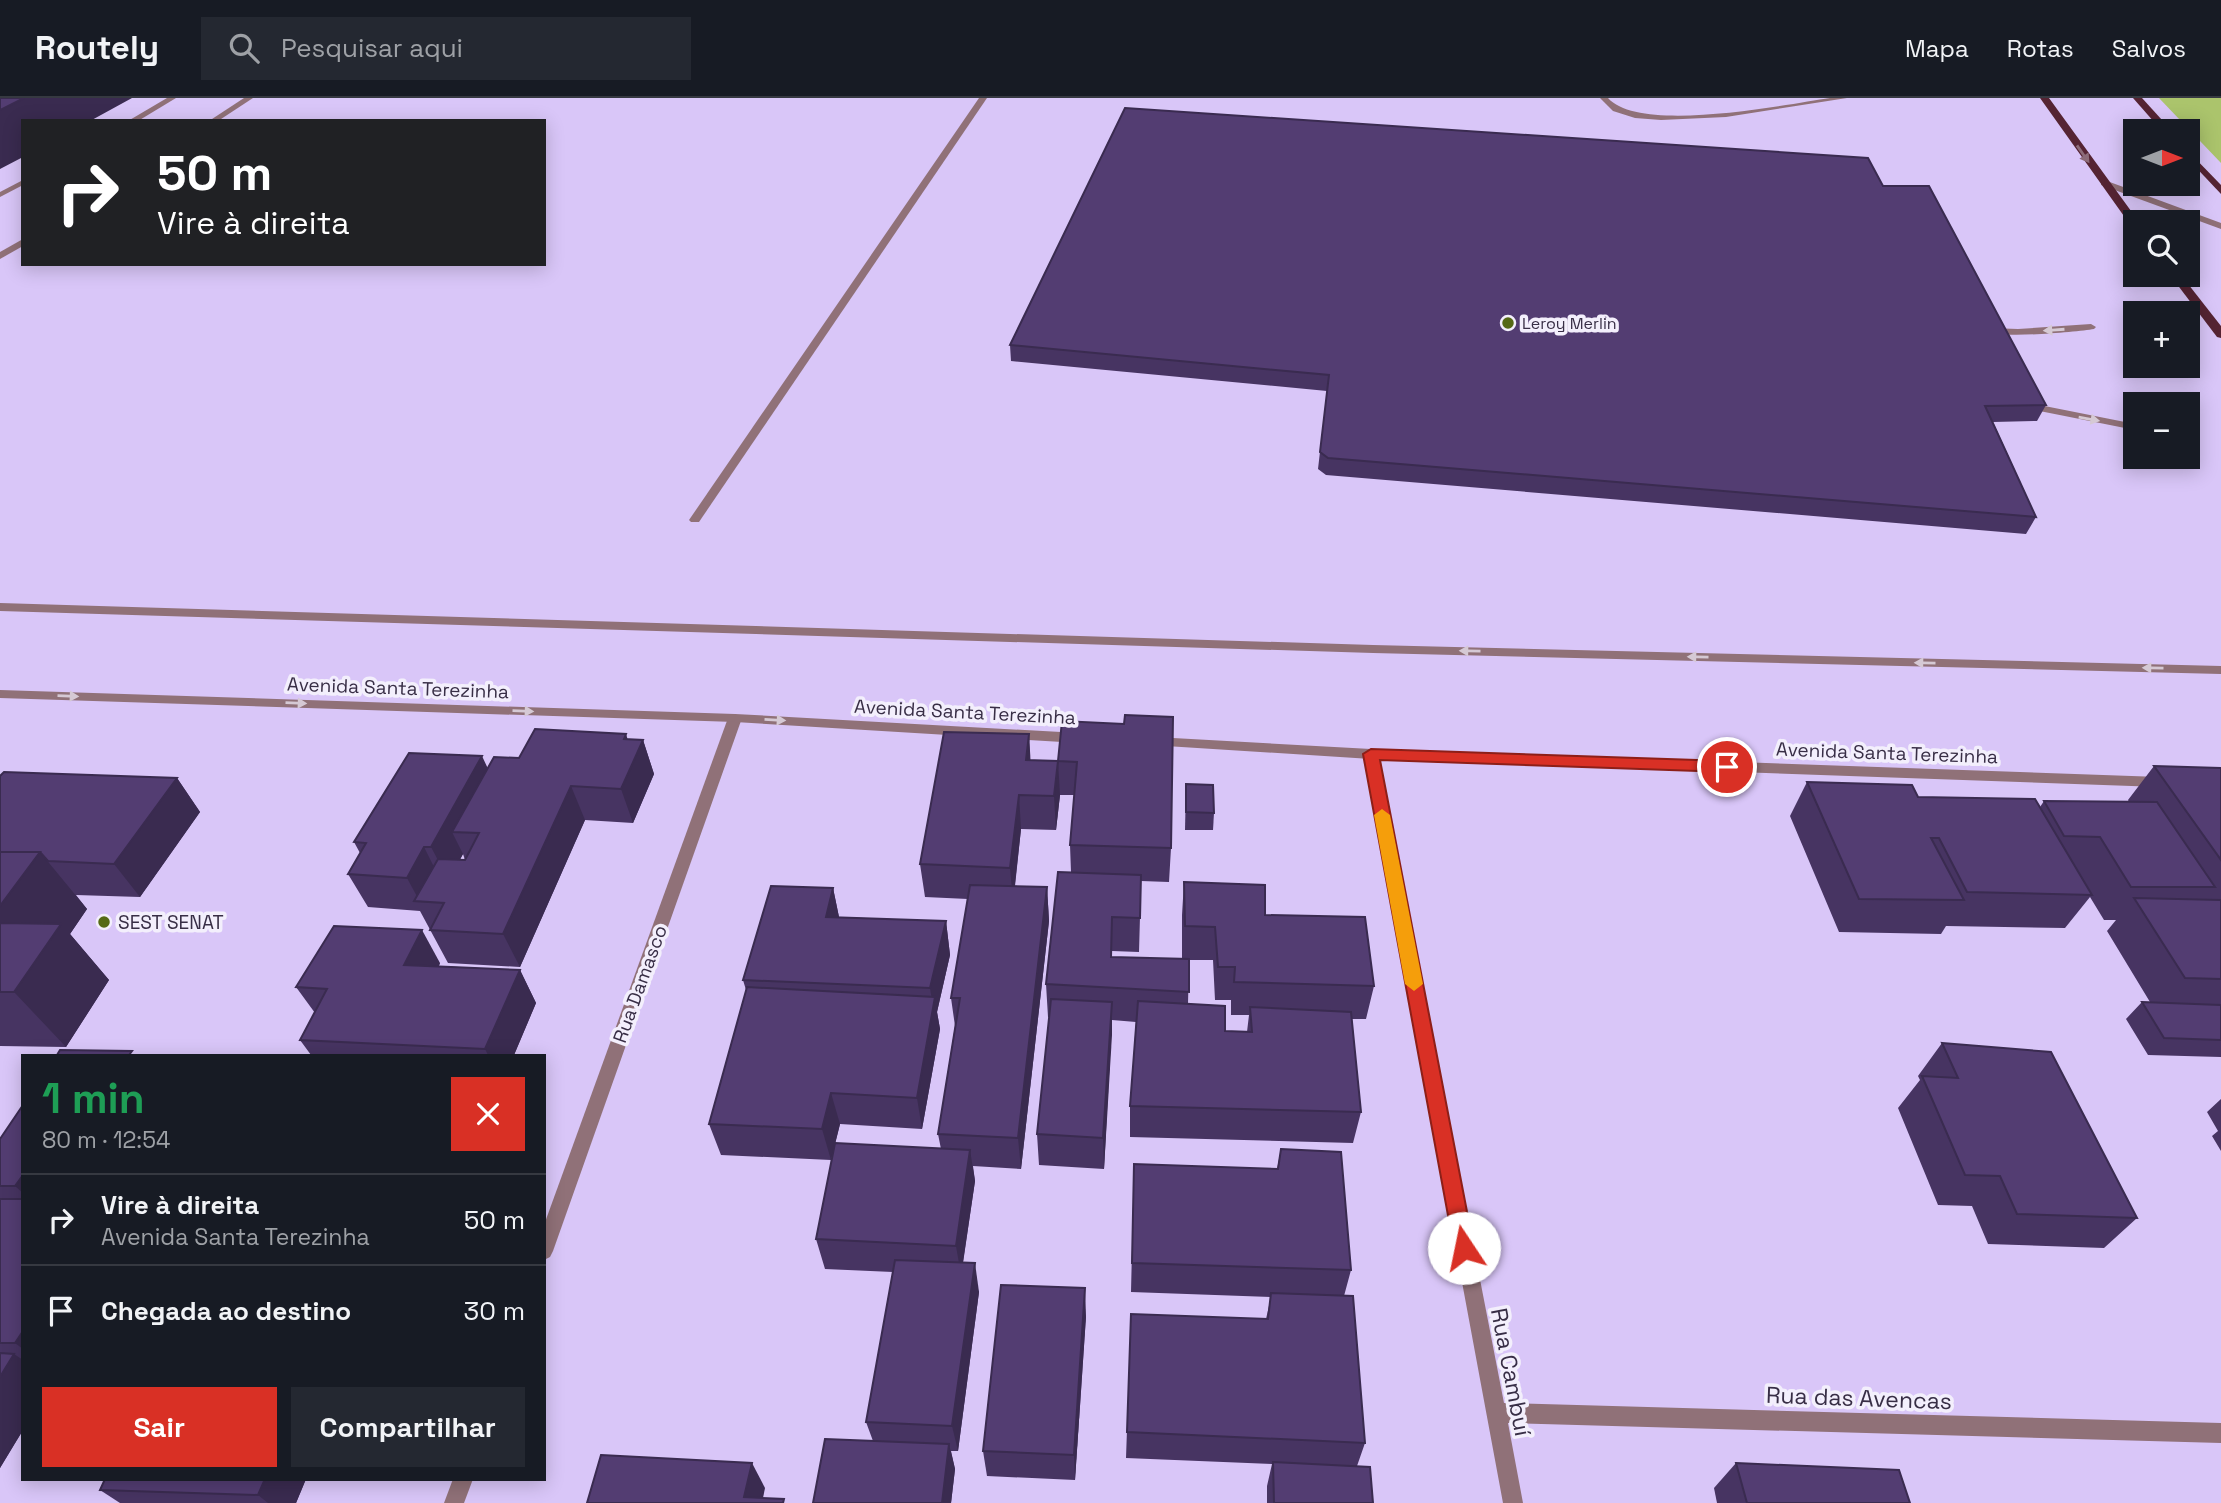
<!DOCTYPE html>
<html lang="pt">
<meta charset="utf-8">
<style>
:root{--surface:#171b24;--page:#242831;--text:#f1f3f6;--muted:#9ea1a6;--line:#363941;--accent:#d93025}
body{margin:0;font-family:"Space Grotesk",sans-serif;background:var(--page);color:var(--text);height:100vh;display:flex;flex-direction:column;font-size:26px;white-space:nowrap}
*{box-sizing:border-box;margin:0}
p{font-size:23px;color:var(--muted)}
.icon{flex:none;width:38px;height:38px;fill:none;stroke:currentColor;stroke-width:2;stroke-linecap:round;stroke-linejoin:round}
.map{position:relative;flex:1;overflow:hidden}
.panel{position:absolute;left:21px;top:956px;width:525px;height:427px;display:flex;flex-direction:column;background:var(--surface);border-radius:0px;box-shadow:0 4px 18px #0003}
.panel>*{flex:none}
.banner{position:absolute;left:21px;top:21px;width:525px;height:147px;border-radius:0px;box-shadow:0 4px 18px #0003;background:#202124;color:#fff;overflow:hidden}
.needle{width:46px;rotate:90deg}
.controls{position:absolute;left:2123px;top:21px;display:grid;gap:14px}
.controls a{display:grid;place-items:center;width:77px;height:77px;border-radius:0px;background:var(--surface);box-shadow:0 4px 18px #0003;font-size:35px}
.pin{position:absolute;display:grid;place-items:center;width:60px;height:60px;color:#fff;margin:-30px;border:4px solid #fff;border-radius:50%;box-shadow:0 2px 7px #0007}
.me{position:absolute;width:77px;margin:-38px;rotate:349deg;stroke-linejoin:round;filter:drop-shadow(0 0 5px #0008)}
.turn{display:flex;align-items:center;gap:24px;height:147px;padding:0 21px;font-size:32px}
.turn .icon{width:91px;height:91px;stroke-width:2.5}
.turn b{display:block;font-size:49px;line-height:60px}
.round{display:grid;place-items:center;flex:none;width:74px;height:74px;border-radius:0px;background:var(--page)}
.overview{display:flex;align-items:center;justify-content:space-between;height:119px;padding:0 21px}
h1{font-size:42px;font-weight:700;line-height:52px;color:#1e9e55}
.action{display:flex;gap:14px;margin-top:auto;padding:14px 21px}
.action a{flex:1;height:80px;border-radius:0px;background:var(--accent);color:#fff;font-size:28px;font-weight:700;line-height:80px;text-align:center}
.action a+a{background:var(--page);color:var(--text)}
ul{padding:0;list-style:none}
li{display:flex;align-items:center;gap:21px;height:91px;padding:0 21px;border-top:2px solid var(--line)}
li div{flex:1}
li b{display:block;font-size:26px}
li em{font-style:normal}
header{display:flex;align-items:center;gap:42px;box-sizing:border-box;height:98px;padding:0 35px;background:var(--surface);border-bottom:2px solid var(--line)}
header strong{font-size:33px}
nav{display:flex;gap:38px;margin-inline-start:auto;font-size:24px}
.search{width:490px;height:63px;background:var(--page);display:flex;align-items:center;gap:18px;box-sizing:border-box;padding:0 24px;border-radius:0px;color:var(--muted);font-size:26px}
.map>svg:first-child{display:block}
.green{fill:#abc46c}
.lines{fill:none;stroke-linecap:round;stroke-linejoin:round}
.service{fill:#907178;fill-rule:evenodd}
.pedestrian{fill:#907178;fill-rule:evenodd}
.minor{fill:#907178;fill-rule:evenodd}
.tertiary{fill:#907178;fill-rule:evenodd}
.primary{fill:#552433;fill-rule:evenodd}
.wall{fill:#473462;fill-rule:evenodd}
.shaded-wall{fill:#3a2b50}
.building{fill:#533d72;stroke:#3a2b50;stroke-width:2}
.oneway{fill:#8c6b79}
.oneway2{fill:#d5c9d4}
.route{fill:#d93025;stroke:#8d1f18;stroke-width:2}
.slow{fill:#f59e0b}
.poi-dot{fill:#556915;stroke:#f3effc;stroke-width:2.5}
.labels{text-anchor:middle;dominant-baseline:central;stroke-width:7;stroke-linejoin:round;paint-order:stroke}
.far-poi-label{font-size:16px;fill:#382e46;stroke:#f3effc;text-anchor:start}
.street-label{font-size:19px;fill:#382e46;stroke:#f3effc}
.poi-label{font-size:19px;fill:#382e46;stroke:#f3effc;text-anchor:start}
.near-street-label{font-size:23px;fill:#382e46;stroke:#f3effc}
</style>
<header>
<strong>Routely</strong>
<div class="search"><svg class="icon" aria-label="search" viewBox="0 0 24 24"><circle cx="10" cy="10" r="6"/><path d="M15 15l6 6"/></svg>Pesquisar aqui</div>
<nav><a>Mapa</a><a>Rotas</a><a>Salvos</a></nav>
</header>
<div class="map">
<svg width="2221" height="1405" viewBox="0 0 2221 1405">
<rect width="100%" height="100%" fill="#d9c6f8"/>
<!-- green -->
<polygon class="green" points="2159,0 2221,0 2221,66 2221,65"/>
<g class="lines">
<!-- service -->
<g class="service">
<path d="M1600 0H1608C1640 36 1783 7 1830 0H1847L1726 19 1661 22 1635 20 1613 13Z"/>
<path d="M2091 226 2096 229 2094 231C2076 234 1999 241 1985 233L1990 230 2018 231Z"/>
<polygon points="2029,305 2135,326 2135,332 2025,310 2024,308"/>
</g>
<!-- pedestrian -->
<polygon class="pedestrian" points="979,0 987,0 699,424 691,424 689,422"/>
<!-- minor -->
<g class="minor">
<polygon points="2101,83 2107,83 2221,125 2221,131 2101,87"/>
<polygon points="735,616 742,620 553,1153 550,1159 544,1162 544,1127 728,620"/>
<polygon points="1371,651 1378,656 1504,1305 2221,1325 2221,1345 1508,1325 1523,1405 1503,1405 1364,656"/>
<polygon points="453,1381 473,1381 464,1405 444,1405"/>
</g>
<!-- tertiary -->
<g class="tertiary">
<polygon points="167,0 176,0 138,23 128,23"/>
<polygon points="244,0 253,0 218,23 209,23"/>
<polygon points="23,82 23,87 0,99 0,94"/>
<polygon points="23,141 23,148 0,161 0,154"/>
<polygon points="0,505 1373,547 2221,568 2221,576 1373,555 0,513"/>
<polygon points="0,592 735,616 1079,635 1086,640 1079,645 735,624 0,600"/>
<polygon points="1155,639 1371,651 2160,679 2167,684 2160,689 1371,661 1150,647 1148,644"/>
</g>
<!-- primary -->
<g class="primary">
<polygon points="2040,0 2049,0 2139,124 2135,124 2135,129 2131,128"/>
<polygon points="2133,0 2142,0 2172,33 2162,33"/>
<polygon points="2188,53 2221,87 2221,96 2188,61"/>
<polygon points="2170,177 2181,177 2221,228 2221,240 2217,239"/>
</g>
</g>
<!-- wall -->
<g class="wall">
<polygon points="1883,88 2046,307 2037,323 1993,324 2036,419 2026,436 1326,377 1318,371 1327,293 1011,263 1010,247"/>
<path d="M1062 623 1171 750 1169 784 1141 783 1139 854 1112 853V859L1182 861V817L1184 784 1265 817 1374 888 1366 921H1352L1361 1014 1353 1045 1130 1039V1008L1136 924 1112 922 1104 1071 1039 1067 1037 1036 1049 919H1048L1046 886 1071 774 1070 747 1074 697H1060L1056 732 1021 731 1015 788 1047 789 1049 823 1021 1071 973 1068 975 1083 963 1165 979 1194 958 1353H951L955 1371 951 1405H813L873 1343 866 1324 893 1174 825 1171 816 1141 941 1051 938 1036 955 928 951 900 968 801 925 799 920 766 1029 636 1030 662 1058 663ZM1189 862H1213L1215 902H1231V917H1249L1247 934 1225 933 1188 906Z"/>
<path d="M628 641 643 642 654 676 633 725 585 722 520 869 448 865 420 813 368 809 348 776 360 755 354 744 488 670 519 660ZM463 756 465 762 460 761Z"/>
<polygon points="2154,668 2221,670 2221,959 2148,957 2126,921 2142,904 2150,904 2107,833 2116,822 2104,822 2090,799 2065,830 1946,828 1941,836 1839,834 1790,718 1807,684 1918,699 2040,709 2044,703 2129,704 2128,702"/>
<polygon points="0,678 177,680 200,714 140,799 76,797 87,811 70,836 109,882 66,949 0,948"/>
<polygon points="1186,686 1214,715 1213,732 1185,732"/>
<polygon points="833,790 839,819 946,823 950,857 937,914 940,931 922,1031 840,1026 831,1062 721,1057 709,1026 746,892 743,882"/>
<polygon points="440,865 439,868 520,872 536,905 514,957 311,957 300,942 315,915 296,889"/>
<polygon points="1942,945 2137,1120 2104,1150 1988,1146 1972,1108 1938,1107 1898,1010 1920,982 1918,978"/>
<polygon points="2221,1001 2221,1053 2212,1038 2218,1033 2207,1014"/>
<polygon points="23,1007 23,1332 0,1370 0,1041"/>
<polygon points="1281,1051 1351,1172 1344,1198 1365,1345 1357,1368 1373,1405 1267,1405 1267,1388 1272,1366 1126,1360 1131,1216 1266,1221 1271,1199 1131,1194 1134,1066 1277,1071"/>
<polygon points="1086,1218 1075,1382 987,1378 983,1353"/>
<polygon points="1736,1365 1910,1405 1717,1405 1714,1390"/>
<polygon points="306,1381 296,1405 120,1405 100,1392"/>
</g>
<!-- shaded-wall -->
<g class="shaded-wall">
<polygon points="24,0 132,0 90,23 23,23 23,59 0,71 0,12"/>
<polygon points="626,636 634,661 643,642 654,676 633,725 621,691 624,641"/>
<polygon points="1029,636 1031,670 1026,662"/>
<polygon points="482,658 498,692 452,734 463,756 449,783 431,749"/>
<polygon points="1058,663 1060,697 1056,732 1054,698"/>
<polygon points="177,680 200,714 140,799 114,766"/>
<polygon points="571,688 585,722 520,869 503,836"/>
<polygon points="1019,697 1021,731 1013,803 1010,770"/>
<polygon points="424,749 441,783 420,804 407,780"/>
<polygon points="40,754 87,811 70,836 109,882 66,949 14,894 0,839 0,808"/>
<polygon points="1047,789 1049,823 1021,1071 1018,1040"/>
<polygon points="833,790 840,824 826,819"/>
<polygon points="946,823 950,857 937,914 940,931 922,1031 917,1000 933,909 930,890"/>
<polygon points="422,832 440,865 423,900 404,867"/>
<polygon points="520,872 536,905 514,957 488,957 485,951"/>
<polygon points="1112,904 1112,937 1104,1071 1103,1040"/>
<polygon points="831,995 840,1026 831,1062 822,1031"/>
<polygon points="970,1052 975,1083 961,1177 956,1148"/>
<polygon points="23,1077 23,1095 15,1088"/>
<polygon points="975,1165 979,1194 958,1353 952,1328"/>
<polygon points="1085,1190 1086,1218 1075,1382 1074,1357"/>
<polygon points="23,1233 23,1251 15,1245"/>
<polygon points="14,1256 23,1262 23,1332 0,1370 0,1279"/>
<polygon points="949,1346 955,1371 951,1405 942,1405"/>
<polygon points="752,1365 765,1390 762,1405 744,1399"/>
<polygon points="265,1381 306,1381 296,1405 268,1405 258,1397"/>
</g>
<!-- building -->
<g class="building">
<polygon points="0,0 24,0 0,12"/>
<polygon points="1125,10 1868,60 1883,88 1929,88 2046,307 1985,308 2036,419 1328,360 1320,354 1329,277 1010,247"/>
<polygon points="1125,617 1173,619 1171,750 1070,747 1077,664 1058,663 1062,623 1124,626"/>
<polygon points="535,631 626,636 624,641 643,642 621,691 571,688 503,836 430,832 444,805 414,803 438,761 465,762 479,735 452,734 494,659 519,660"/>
<polygon points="944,634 1029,636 1026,662 1058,663 1054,698 1019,697 1010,770 920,766"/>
<polygon points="409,655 482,658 431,749 424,749 407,780 348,776 366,745 354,744"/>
<polygon points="2154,668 2221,670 2221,762"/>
<polygon points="4,674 177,680 114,766 48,763 40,754 0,754 0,678"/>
<polygon points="1807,684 1912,687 1918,699 2035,701 2092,797 1967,794 1939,740 1931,740 1964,802 1859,801"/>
<polygon points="1186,686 1213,687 1214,715 1186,714"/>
<polygon points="2044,703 2157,704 2215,789 2131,789 2100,739 2064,738"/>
<polygon points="0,754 40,754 0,808"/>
<polygon points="1058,774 1141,777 1140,820 1112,819 1111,859 1189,861 1189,894 1046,886"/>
<polygon points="1184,784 1265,787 1265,817 1365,819 1374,888 1234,884 1235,869 1218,869 1215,829 1185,828"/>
<polygon points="970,787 1047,789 1018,1040 938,1036 960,900 951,900"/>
<polygon points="771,788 833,790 826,819 946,823 930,890 743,882"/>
<polygon points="2134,800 2221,802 2221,881 2185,880"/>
<polygon points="0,825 61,826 14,894 0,894"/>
<polygon points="334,828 422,832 404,867 520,872 485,951 300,942 327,891 296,889"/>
<polygon points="747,889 935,899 917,1000 831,995 822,1031 709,1026"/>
<polygon points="1051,901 1112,904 1103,1040 1037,1036"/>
<polygon points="1138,903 1225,908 1225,933 1252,934 1250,909 1351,914 1361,1014 1130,1008"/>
<polygon points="2142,904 2221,907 2221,942 2164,940"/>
<polygon points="1942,945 2051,954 2137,1120 2017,1116 2000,1078 1965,1077 1922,978 1958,980"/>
<polygon points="60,952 132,953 129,957 57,957"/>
<polygon points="23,1007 23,1077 15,1088 0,1088 0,1041"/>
<polygon points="835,1045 970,1052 956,1148 816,1141"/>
<polygon points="1281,1051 1341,1054 1351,1172 1132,1165 1134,1066 1278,1071"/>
<polygon points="0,1101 23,1101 23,1233 15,1245 0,1245"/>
<polygon points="895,1162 975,1165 952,1328 866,1324"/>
<polygon points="1001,1187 1085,1190 1074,1357 983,1353"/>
<polygon points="1271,1195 1353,1198 1365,1345 1127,1334 1131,1216 1268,1221"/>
<polygon points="0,1255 14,1256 0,1279"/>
<polygon points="825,1341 949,1346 942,1405 813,1405"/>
<polygon points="601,1357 752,1365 744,1399 784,1401 783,1405 587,1405"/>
<polygon points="1273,1364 1370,1369 1373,1405 1274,1405"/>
<polygon points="1736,1365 1899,1372 1910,1405 1747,1405"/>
<polygon points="105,1381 265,1381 258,1397 100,1392"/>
</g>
<!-- one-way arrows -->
<defs><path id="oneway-solid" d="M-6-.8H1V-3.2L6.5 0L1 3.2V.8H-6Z" transform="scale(1.75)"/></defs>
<use class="oneway" href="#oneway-solid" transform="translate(2083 56) rotate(55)"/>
<g class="oneway2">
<use href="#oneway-solid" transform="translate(2054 232) rotate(176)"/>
<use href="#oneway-solid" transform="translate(2089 321) rotate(10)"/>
<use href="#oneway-solid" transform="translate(1470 553) rotate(-179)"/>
<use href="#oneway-solid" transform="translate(1698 559) rotate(-179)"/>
<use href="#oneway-solid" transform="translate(1925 565) rotate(-179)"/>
<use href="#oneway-solid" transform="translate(2153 570) rotate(-179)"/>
<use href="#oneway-solid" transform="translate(68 598) rotate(2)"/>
<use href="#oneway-solid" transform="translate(296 605) rotate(2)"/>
<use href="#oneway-solid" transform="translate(523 613) rotate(2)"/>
<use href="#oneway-solid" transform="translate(775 622) rotate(3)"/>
</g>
<!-- route -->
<polygon class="route" points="1371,651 1727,663 1735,669 1727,674 1380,662 1474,1150 1471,1157 1464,1160 1457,1157 1454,1150 1363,656"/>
<!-- slow -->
<polygon class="slow" points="1382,711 1390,717 1423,886 1414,893 1405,886 1374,717"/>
<!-- markers -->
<g class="poi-dot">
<circle cx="1508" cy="225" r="7"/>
<circle cx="104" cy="824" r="7"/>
</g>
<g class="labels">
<!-- far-poi labels -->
<g class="far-poi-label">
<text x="1522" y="225">Leroy Merlin</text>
</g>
<!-- street labels -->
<g class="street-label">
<text transform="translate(398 590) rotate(2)">Avenida Santa Terezinha</text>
<text transform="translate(965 614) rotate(3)">Avenida Santa Terezinha</text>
<text transform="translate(1887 655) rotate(2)">Avenida Santa Terezinha</text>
<text transform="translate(640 886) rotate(-70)">Rua Damasco</text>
</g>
<!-- poi labels -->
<g class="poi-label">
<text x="118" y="824">SEST SENAT</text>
</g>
<!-- near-street labels -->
<g class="near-street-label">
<text transform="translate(1511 1274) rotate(79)">Rua Cambuí</text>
<text transform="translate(1859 1300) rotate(2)">Rua das Avencas</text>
</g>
</g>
</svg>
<div class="controls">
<a><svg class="needle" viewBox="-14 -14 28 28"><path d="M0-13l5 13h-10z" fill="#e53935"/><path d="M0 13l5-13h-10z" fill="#9ea1a6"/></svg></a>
<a><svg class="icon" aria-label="search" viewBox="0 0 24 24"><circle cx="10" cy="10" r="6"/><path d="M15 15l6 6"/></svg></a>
<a>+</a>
<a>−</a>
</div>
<div class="pin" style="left:1727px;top:669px;background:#d93025"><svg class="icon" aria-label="arrive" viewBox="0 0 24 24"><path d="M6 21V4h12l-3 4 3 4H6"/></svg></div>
<svg class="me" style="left:1464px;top:1150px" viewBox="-20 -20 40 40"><circle r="19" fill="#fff"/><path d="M0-13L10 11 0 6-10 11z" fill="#d93025"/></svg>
<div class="banner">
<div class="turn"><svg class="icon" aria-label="right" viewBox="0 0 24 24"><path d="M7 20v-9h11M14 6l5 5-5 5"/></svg><div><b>50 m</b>Vire à direita</div></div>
</div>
<section class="panel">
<div class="overview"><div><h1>1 min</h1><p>80 m · 12:54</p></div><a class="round" style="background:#d93025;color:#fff"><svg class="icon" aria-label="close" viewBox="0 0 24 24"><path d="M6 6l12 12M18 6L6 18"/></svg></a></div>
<ul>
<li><svg class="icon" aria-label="right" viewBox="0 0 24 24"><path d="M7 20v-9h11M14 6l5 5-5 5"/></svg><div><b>Vire à direita</b><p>Avenida Santa Terezinha</p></div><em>50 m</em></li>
<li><svg class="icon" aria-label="arrive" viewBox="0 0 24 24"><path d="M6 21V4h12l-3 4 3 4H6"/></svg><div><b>Chegada ao destino</b></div><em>30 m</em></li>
</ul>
<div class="action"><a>Sair</a><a>Compartilhar</a></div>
</section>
</div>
